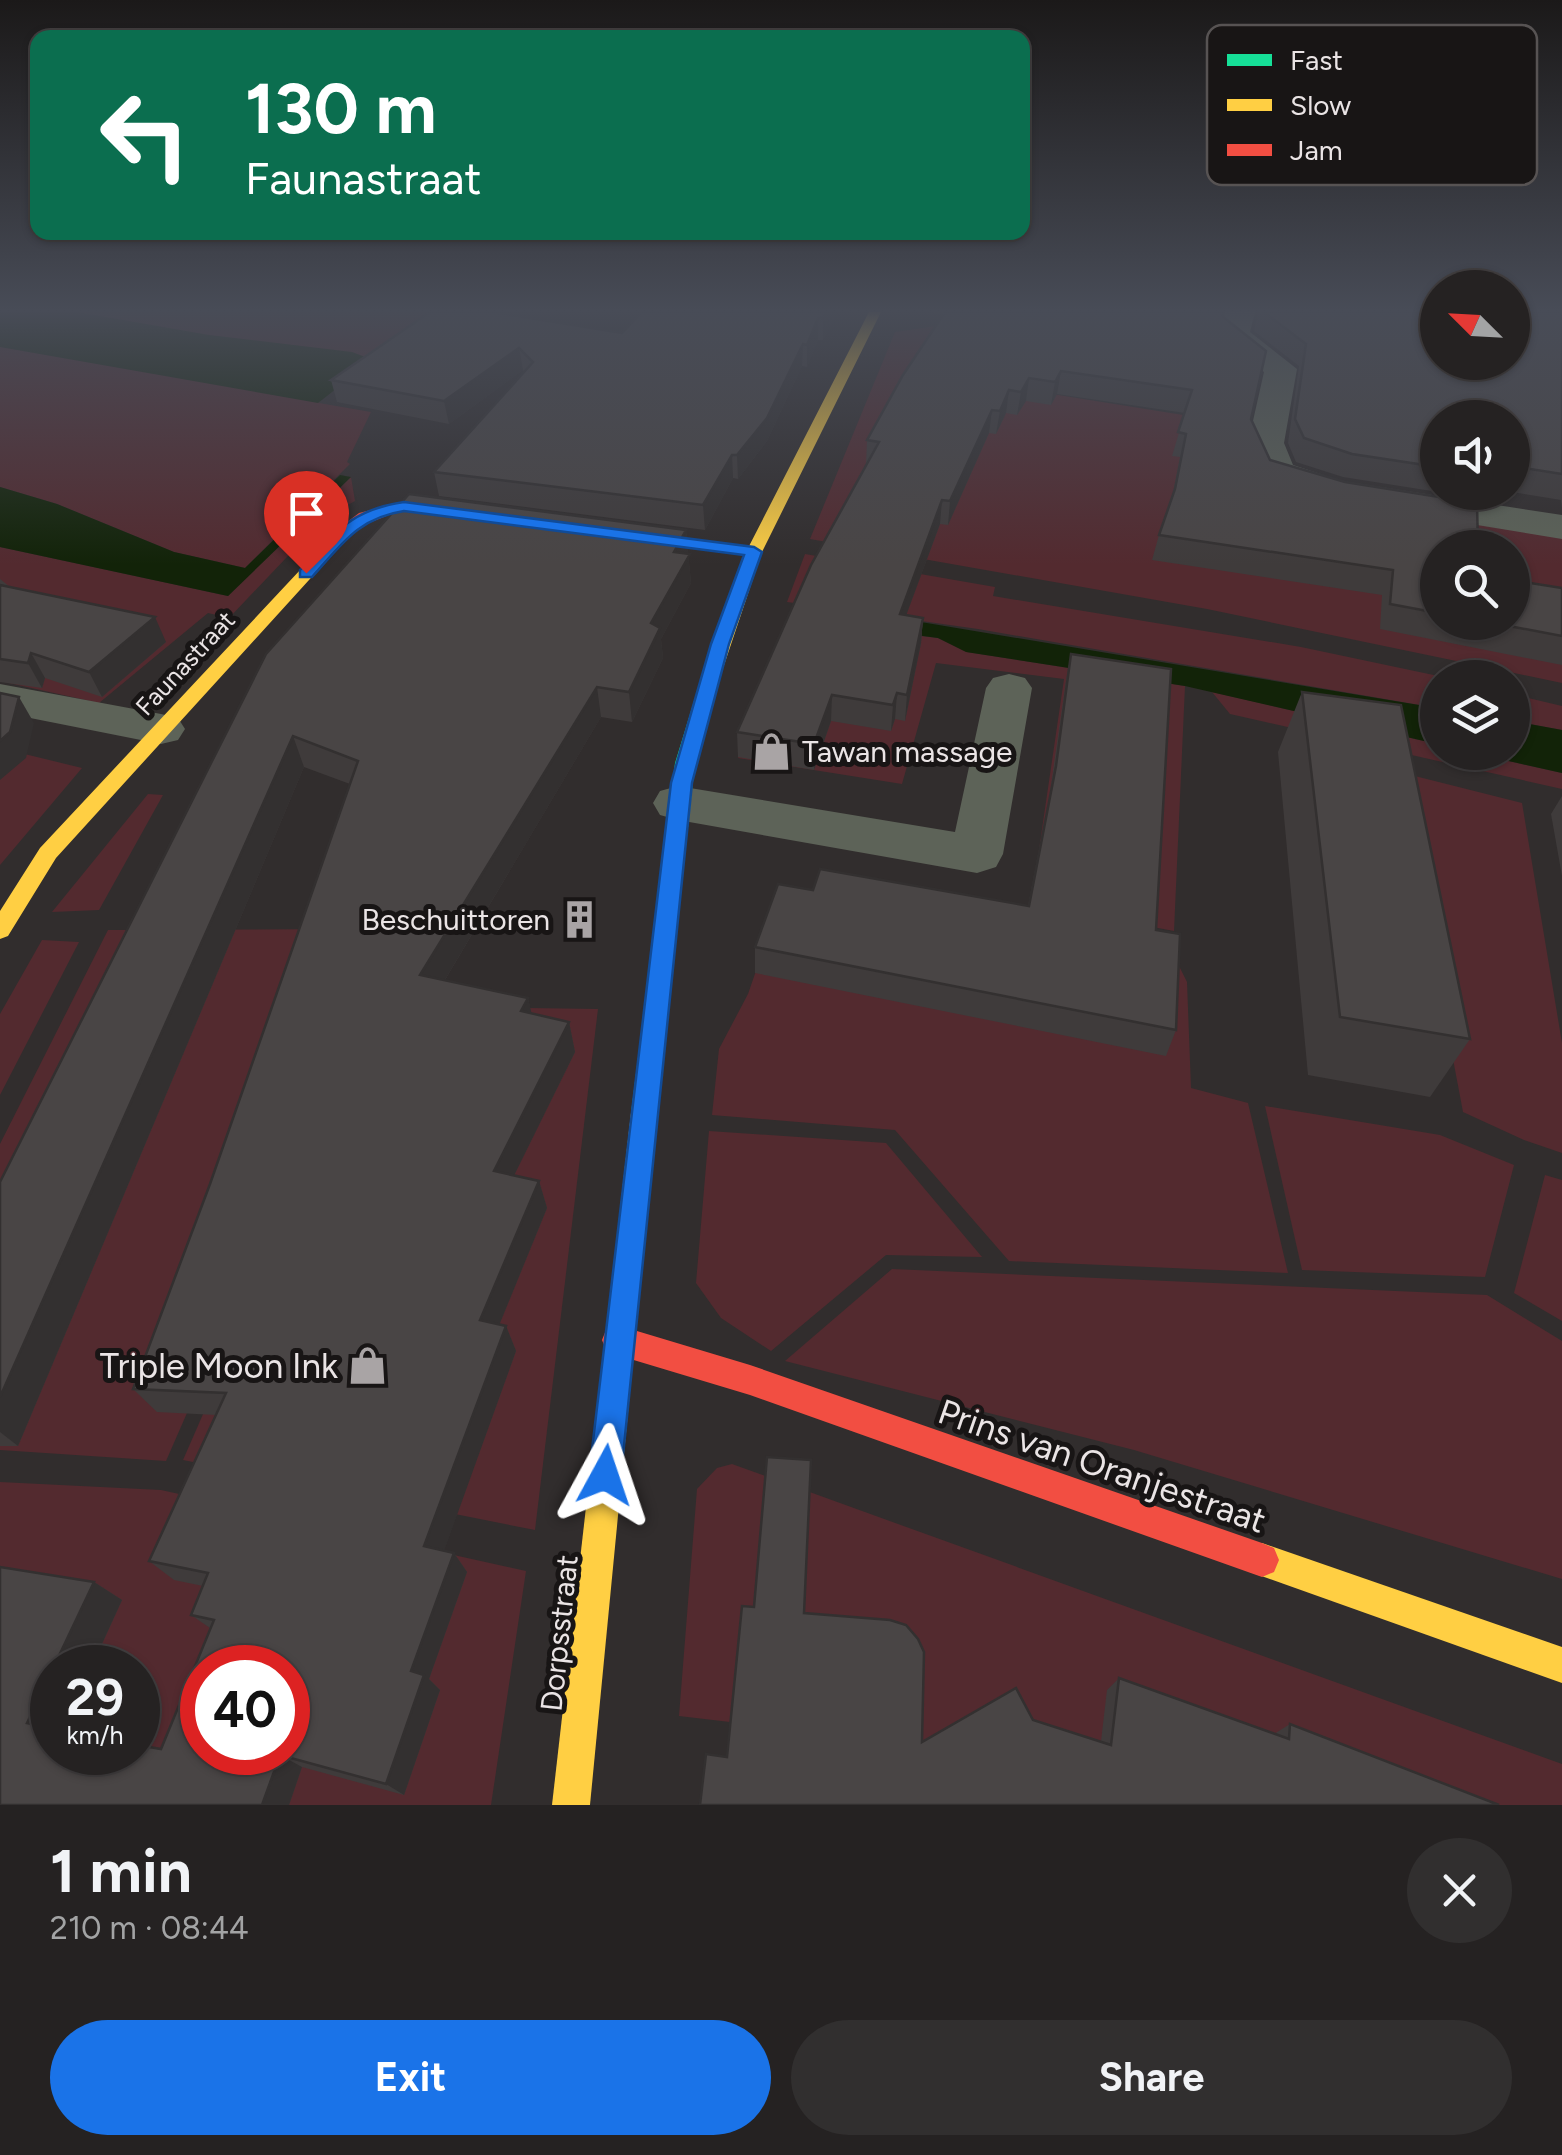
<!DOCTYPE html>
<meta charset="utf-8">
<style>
:root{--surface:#252222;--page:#312f2f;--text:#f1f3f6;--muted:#a3a4a5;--line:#423f40;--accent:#1a73e8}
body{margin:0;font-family:Figtree,sans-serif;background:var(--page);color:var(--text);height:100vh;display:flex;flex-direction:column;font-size:38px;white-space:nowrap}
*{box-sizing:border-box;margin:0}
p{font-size:32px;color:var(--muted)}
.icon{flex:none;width:55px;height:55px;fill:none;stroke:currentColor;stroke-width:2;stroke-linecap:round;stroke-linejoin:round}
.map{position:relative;height:1805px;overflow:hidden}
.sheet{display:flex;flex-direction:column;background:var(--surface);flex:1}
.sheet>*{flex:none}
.top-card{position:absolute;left:30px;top:30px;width:1000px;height:210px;border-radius:20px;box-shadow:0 2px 8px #0004,0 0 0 2px var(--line);background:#0b6e4f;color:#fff;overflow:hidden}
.needle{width:65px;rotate:294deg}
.fabs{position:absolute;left:1420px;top:270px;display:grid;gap:20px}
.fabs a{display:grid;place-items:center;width:110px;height:110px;border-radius:50%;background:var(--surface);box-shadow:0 2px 8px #0004,0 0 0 2px var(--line);font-size:50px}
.speed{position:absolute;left:30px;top:1645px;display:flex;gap:20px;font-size:50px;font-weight:700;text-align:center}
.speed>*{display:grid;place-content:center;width:130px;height:130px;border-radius:50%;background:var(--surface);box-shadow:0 2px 8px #0004,0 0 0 2px var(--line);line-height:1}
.speed small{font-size:25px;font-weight:400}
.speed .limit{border:15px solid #d22;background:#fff;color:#111}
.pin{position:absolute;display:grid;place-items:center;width:85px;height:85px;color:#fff;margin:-102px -42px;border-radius:50% 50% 50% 0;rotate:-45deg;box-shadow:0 0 10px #0007}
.pin .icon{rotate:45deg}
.me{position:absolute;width:110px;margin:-55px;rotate:5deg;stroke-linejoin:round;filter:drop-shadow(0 0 8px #0008)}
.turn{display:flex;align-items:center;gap:35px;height:210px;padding:0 50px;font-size:45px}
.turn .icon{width:130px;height:130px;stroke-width:2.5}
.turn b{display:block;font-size:70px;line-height:85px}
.round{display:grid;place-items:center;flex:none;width:105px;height:105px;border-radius:52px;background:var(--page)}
.headline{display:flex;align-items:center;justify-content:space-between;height:170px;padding:0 50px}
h1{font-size:60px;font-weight:700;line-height:75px}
.action{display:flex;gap:20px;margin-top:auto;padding:20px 50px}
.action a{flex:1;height:115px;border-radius:60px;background:var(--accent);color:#fff;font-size:40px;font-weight:700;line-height:115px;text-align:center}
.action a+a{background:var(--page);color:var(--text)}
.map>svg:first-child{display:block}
.green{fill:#532a2f;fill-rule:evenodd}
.water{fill:#122308}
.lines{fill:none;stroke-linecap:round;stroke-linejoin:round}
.street{fill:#5d6358;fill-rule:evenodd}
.fast{fill:#16e098;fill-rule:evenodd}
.slow{fill:#ffcf43;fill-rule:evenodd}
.jam{fill:#f24e42;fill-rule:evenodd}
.wall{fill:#3f3b3b;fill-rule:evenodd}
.shaded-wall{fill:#333030}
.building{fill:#494545;stroke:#333030;stroke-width:2.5;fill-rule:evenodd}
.route{fill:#1a73e8;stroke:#114b97;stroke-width:2.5}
.labels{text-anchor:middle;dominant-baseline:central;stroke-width:10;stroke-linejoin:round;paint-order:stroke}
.far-street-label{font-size:25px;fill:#eae4e5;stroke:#181515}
.poi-label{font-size:30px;fill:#eae4e5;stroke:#181515;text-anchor:start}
.street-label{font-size:30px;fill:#eae4e5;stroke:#181515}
.near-poi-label{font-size:35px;fill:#eae4e5;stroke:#181515;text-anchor:end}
.near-street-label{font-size:35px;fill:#eae4e5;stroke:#181515}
.key{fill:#181515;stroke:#575353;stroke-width:2.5}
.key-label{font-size:28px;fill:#eae4e5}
</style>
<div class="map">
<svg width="1562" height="1805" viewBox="0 0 1562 1805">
<rect width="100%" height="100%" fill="#312d2d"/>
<!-- green -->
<g class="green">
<polygon points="0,312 483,312 374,360 321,400 319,403 371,412 347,462 350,464 245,568 174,552 57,504 0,487"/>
<path d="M936 326 1052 394 1252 426 1236 483 1562 538V683L1207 609 810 539 895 332ZM1438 548H1512V622H1438Z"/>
<polygon points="351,477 355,501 324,518 229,618 208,613 99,703 0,681 0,547 228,596"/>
<polygon points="805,554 995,587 993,596 1301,647 1443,677 1438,678 1437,708 978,629 787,602"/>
<polygon points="796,622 938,638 967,652 1185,686 1174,931 1031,904 1064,679 936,663 902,784 738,758"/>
<polygon points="1212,692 1437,744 1438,752 1473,753 1562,773 1562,789 1230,714"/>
<polygon points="1512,694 1562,706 1562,730 1513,721"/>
<polygon points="0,748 82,768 0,865"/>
<polygon points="1399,772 1522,803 1562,1043 1562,1153 1524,1140 1463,1112"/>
<polygon points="148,794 163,795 99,910 52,912"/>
<polygon points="785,887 1178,964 1187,982 1191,1088 1248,1103 1288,1273 1009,1261 895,1130 712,1115 719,1049 748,994"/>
<polygon points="345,929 211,1358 166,1461 0,1450 0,1144 108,930"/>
<polygon points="42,940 79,942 0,1095 0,1014"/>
<polygon points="456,1007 598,1009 535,1530 183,1460 214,1389"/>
<polygon points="1265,1106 1440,1135 1514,1165 1485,1277 1302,1270"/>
<polygon points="709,1131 886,1143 982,1257 886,1255 771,1351 721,1318 696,1283"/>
<polygon points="1545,1175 1562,1180 1562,1321 1514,1293"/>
<polygon points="892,1269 1487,1295 1562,1341 1562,1579 1134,1450 785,1361"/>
<polygon points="732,1464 1562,1764 1562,1805 1130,1805 983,1752 679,1716 697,1489 717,1468"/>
<path d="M0 1482 161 1490 526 1571 491 1805H0ZM52 1668H138V1752H52ZM202 1668H288V1752H202Z"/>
</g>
<!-- water -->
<g class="water">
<polygon points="0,312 77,312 209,335 352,352 373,360 318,403 0,347"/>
<polygon points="340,475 351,477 228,596 0,547 0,487 57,504 174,552 245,568"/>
<polygon points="837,608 1437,708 1437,744 1185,686 966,652 938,638 827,623"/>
<polygon points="1513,721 1562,730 1562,773 1473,753 1512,752"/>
</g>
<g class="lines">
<!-- street -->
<g class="street">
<polygon points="1225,312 1255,312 1250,332 1297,369 1284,443 1293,465 1342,481 1562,515 1562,539 1337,502 1264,480 1248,443 1264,372 1219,335"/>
<polygon points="1009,674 1025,678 1032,688 1003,854 996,867 977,873 678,820 660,815 653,803 660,791 678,786 955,832 986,688 993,678"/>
<polygon points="0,684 161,714 178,718 185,729 178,740 161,744 0,712"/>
</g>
<!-- fast -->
<polygon class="fast" points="703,695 712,701 695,763 657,1113 653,1121 644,1124 635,1121 631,1113 675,763 694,701"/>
<!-- slow -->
<g class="slow">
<polygon points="869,312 881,312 762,552 712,701 703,707 696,705 694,701 746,552"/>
<polygon points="345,522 359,525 56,858 8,936 0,939 0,911 40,848"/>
<polygon points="644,1102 653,1105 657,1113 590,1805 552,1805 631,1113 635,1105"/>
<polygon points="1262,1543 1562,1647 1562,1683 1250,1572 1245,1560 1250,1548"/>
</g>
<!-- jam -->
<g class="jam">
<polygon points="394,504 443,506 481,515 473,520 394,513 351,530 343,525 359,513"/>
<polygon points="613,528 754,547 762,552 754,557 607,536 605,533"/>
<polygon points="617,1325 750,1365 1262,1543 1274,1548 1279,1560 1274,1572 1262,1577 750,1395 617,1355 606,1350 602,1340 606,1330"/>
</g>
</g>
<!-- wall -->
<g class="wall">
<polygon points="642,312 837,312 823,340 818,340 807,367 802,366 767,441 738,479 733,478 705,530 439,496 434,472 524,372 523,370 449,424 337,402 331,380 622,333"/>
<polygon points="929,312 1223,312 1222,316 1251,419 1270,460 1438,548 1438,622 1512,622 1562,588 1562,665 1380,629 1382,595 1152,560 1159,535 1172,498 1180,457 1172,456 1185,413 1057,394 1051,405 1026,401 1017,415 1006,413 996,434 989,433 948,525 940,524 906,615 923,618 921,643 905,721 895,719 891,731 831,721 814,770 738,757 737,732 866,464 867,440 944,314"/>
<polygon points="1258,312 1562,312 1562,509 1561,500 1512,492 1512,418 1438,418 1438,492 1343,477 1296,462 1288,443 1299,366 1254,331"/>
<polygon points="1441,492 1467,492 1465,496"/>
<path d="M409 494 686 530 691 583 661 639 663 658 632 722 601 717 445 980 528 998 531 1013 569 1022 575 1052 514 1175 539 1181 547 1208 499 1325 506 1326 516 1351 444 1550 454 1553 467 1572 429 1679 440 1690 404 1795 302 1767 289 1805H0V1567L94 1582 122 1600 91 1668H52V1752H138V1745L161 1749 210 1628 191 1615 203 1586 174 1580 149 1561 216 1415 157 1412 133 1389 210 1184 350 784 304 767 18 1446H0V1182L266 654ZM202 1668H288V1752H202Z"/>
<polygon points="0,579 10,587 166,642 102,697 45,678 42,688 0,682"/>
<polygon points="1071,654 1156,930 1176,1030 1166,1056 755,973 755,947 813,890 1028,906 1050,792 1066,680"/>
<polygon points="1302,692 1470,1039 1430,1097 1308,1075 1278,752"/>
<polygon points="1562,796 1562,876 1551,814"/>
<polygon points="804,1613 922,1742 1033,1720 1101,1741 1107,1690 1119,1678 1274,1734 1290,1724 1499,1805 727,1757"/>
</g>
<!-- shaded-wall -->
<g class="shaded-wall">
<polygon points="826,312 837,312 823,340 823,318"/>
<polygon points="818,318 818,340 807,367 807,345"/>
<polygon points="803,344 802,366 767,441 738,479 737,455"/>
<polygon points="519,348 523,370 449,424 444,401"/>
<polygon points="1061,371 1057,394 1051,405 1055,382"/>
<polygon points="1029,378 1026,401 1017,415 1021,392"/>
<polygon points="1009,390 1006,413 996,434 1000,411"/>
<polygon points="992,410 989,433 948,525 950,501"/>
<polygon points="732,455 733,478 705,530 703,505"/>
<polygon points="942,500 940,524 897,640 900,614"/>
<polygon points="686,530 691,583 661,639 663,658 632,722 629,692 674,552"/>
<polygon points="155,617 166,642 102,697 89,672"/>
<polygon points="923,618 921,643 905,721 907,695"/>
<polygon points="31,653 45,678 42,688 28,663"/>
<polygon points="597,687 601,717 430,1005 420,975"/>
<polygon points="897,693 895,719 891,731 893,705"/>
<polygon points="832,695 831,721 814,770 814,744"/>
<polygon points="19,697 34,723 26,758 0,780 0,741"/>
<polygon points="293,736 304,767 18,1446 0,1432 0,1397"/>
<polygon points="528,998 535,1028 521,1011"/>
<polygon points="569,1022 575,1052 503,1198 494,1171"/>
<polygon points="539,1181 547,1208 491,1345 480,1320"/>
<polygon points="506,1326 516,1351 439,1565 424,1546"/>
<polygon points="454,1553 467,1572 429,1679 440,1690 404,1795 386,1784 411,1671"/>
<polygon points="94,1582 122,1600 91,1668 53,1668"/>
<polygon points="52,1669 52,1733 27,1723"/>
<polygon points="280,1755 302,1767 289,1805 262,1805"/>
</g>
<!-- building -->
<g class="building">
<polygon points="430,312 493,312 622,333 642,312 826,312 823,318 818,318 807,345 803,344 767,418 737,455 732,455 703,505 434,472 533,362 519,348 444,401 331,380"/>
<polygon points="945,312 1223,312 1222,316 1266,351 1251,419 1270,460 1345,482 1477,503 1478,548 1438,548 1438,613 1390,604 1393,570 1159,535 1175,489 1186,434 1178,432 1192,390 1061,371 1055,382 1029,378 1021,392 1009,390 1000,411 992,410 950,501 942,500 900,614 923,618 907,695 897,693 893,705 832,695 814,744 737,732 811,565 879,442 867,440 903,375"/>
<polygon points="1264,312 1438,312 1438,362 1512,362 1512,312 1562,312 1562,474 1512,466 1512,418 1438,418 1438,467 1352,454 1304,438 1295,419 1306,344"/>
<path d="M409 494 686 530 674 552 690 554 651 623 660 628 629 692 597 687 420 975 528 998 521 1011 569 1022 494 1171 539 1181 480 1320 506 1326 424 1546 454 1553 411 1671 424 1675 386 1784 280 1755 262 1805H0V1567L94 1582 27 1723 52 1728V1752H138V1745L161 1749 214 1620 191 1615 208 1573 149 1561 226 1393 133 1389 210 1184 358 761 293 736 0 1397V1182L266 654ZM202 1668H288V1752H202Z"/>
<polygon points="1512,580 1562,588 1562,636 1488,622 1512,622"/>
<polygon points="0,585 155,617 89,672 31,653 28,663 0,659"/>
<polygon points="1071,654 1171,669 1156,930 1180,934 1176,1030 755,947 778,884 813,890 820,869 1029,906 1056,766"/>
<polygon points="1302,692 1401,705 1470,1039 1340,1017"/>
<polygon points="0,693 19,697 10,732 0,741"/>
<polygon points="767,1457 811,1460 804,1613 890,1620 906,1625 918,1639 924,1652 922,1742 1016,1688 1033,1720 1111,1745 1119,1678 1289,1739 1290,1724 1499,1805 700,1805 706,1754 727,1757 742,1606 754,1607"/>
</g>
<!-- sky -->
<linearGradient id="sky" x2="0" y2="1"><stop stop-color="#1b1919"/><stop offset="0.55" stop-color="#484c57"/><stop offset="1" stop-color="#484c57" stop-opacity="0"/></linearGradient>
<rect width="1562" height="565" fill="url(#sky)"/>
<!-- route -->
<path class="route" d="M404 502 754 547 762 552 729 644 692 783 621 1475 617 1486 605 1491 593 1486 589 1475 671 783 711 644 744 555 404 511C358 518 342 544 312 577H300V570C336 532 350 510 404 502Z"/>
<!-- icons -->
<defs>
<symbol id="shop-bare" viewBox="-9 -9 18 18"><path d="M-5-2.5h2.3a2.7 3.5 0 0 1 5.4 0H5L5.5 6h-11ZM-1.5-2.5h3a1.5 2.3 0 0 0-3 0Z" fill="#a9a4a5" stroke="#181515" stroke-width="2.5" paint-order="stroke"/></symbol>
<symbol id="building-bare" viewBox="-9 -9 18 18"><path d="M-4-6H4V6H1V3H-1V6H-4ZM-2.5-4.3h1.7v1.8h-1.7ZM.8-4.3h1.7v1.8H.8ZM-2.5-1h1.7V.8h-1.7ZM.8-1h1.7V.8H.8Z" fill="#a9a4a5" stroke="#181515" stroke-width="2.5" paint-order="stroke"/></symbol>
</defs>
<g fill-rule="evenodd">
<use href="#shop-bare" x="744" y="724" width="55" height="55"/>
<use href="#building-bare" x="552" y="892" width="55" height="55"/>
<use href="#shop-bare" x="340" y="1338" width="55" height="55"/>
</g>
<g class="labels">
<!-- far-street labels -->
<g class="far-street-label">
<text transform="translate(185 663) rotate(-47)">Faunastraat</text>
</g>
<!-- poi labels -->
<g class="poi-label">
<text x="802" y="751">Tawan massage</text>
<text x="550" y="919" text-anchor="end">Beschuittoren</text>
</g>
<!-- street labels -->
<g class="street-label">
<text transform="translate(559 1633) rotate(-84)">Dorpsstraat</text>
</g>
<!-- near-poi labels -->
<g class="near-poi-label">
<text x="338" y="1366">Triple Moon Ink</text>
</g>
<!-- near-street labels -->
<g class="near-street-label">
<text transform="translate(1102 1466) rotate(19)">Prins van Oranjestraat</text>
</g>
</g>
<!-- legend -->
<rect x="1207" y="25" width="330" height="160" rx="15" class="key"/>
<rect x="1227" y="54" width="45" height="12" fill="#16e098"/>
<rect x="1227" y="99" width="45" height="12" fill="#ffcf43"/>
<rect x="1227" y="144" width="45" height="12" fill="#f24e42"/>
<g class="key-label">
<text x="1290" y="70">Fast</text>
<text x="1290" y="115">Slow</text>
<text x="1290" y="160">Jam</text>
</g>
</svg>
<div class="fabs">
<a><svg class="needle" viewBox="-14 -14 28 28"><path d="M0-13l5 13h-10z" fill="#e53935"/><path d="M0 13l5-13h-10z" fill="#a3a4a5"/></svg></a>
<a><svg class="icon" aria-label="sound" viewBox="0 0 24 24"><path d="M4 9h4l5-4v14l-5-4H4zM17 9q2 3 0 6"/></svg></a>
<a><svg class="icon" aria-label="search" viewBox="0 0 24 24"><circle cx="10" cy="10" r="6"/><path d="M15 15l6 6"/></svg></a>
<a><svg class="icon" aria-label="layers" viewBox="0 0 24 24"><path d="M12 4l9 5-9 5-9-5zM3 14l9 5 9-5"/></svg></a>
</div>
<div class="speed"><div>29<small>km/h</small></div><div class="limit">40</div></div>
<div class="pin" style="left:306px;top:573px;background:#d93025"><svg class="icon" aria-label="arrive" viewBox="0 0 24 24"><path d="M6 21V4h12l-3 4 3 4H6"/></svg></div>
<svg class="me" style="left:605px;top:1475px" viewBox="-20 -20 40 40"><path d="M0-17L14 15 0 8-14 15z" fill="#1a73e8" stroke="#fff" stroke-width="4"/></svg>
<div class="top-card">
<div class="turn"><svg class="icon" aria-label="left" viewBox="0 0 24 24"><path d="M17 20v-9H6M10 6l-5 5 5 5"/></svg><div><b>130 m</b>Faunastraat</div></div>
</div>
</div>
<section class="sheet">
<div class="headline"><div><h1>1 min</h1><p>210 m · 08:44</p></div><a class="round"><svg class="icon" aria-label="close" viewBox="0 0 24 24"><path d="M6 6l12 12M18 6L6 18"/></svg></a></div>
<div class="action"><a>Exit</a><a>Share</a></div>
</section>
